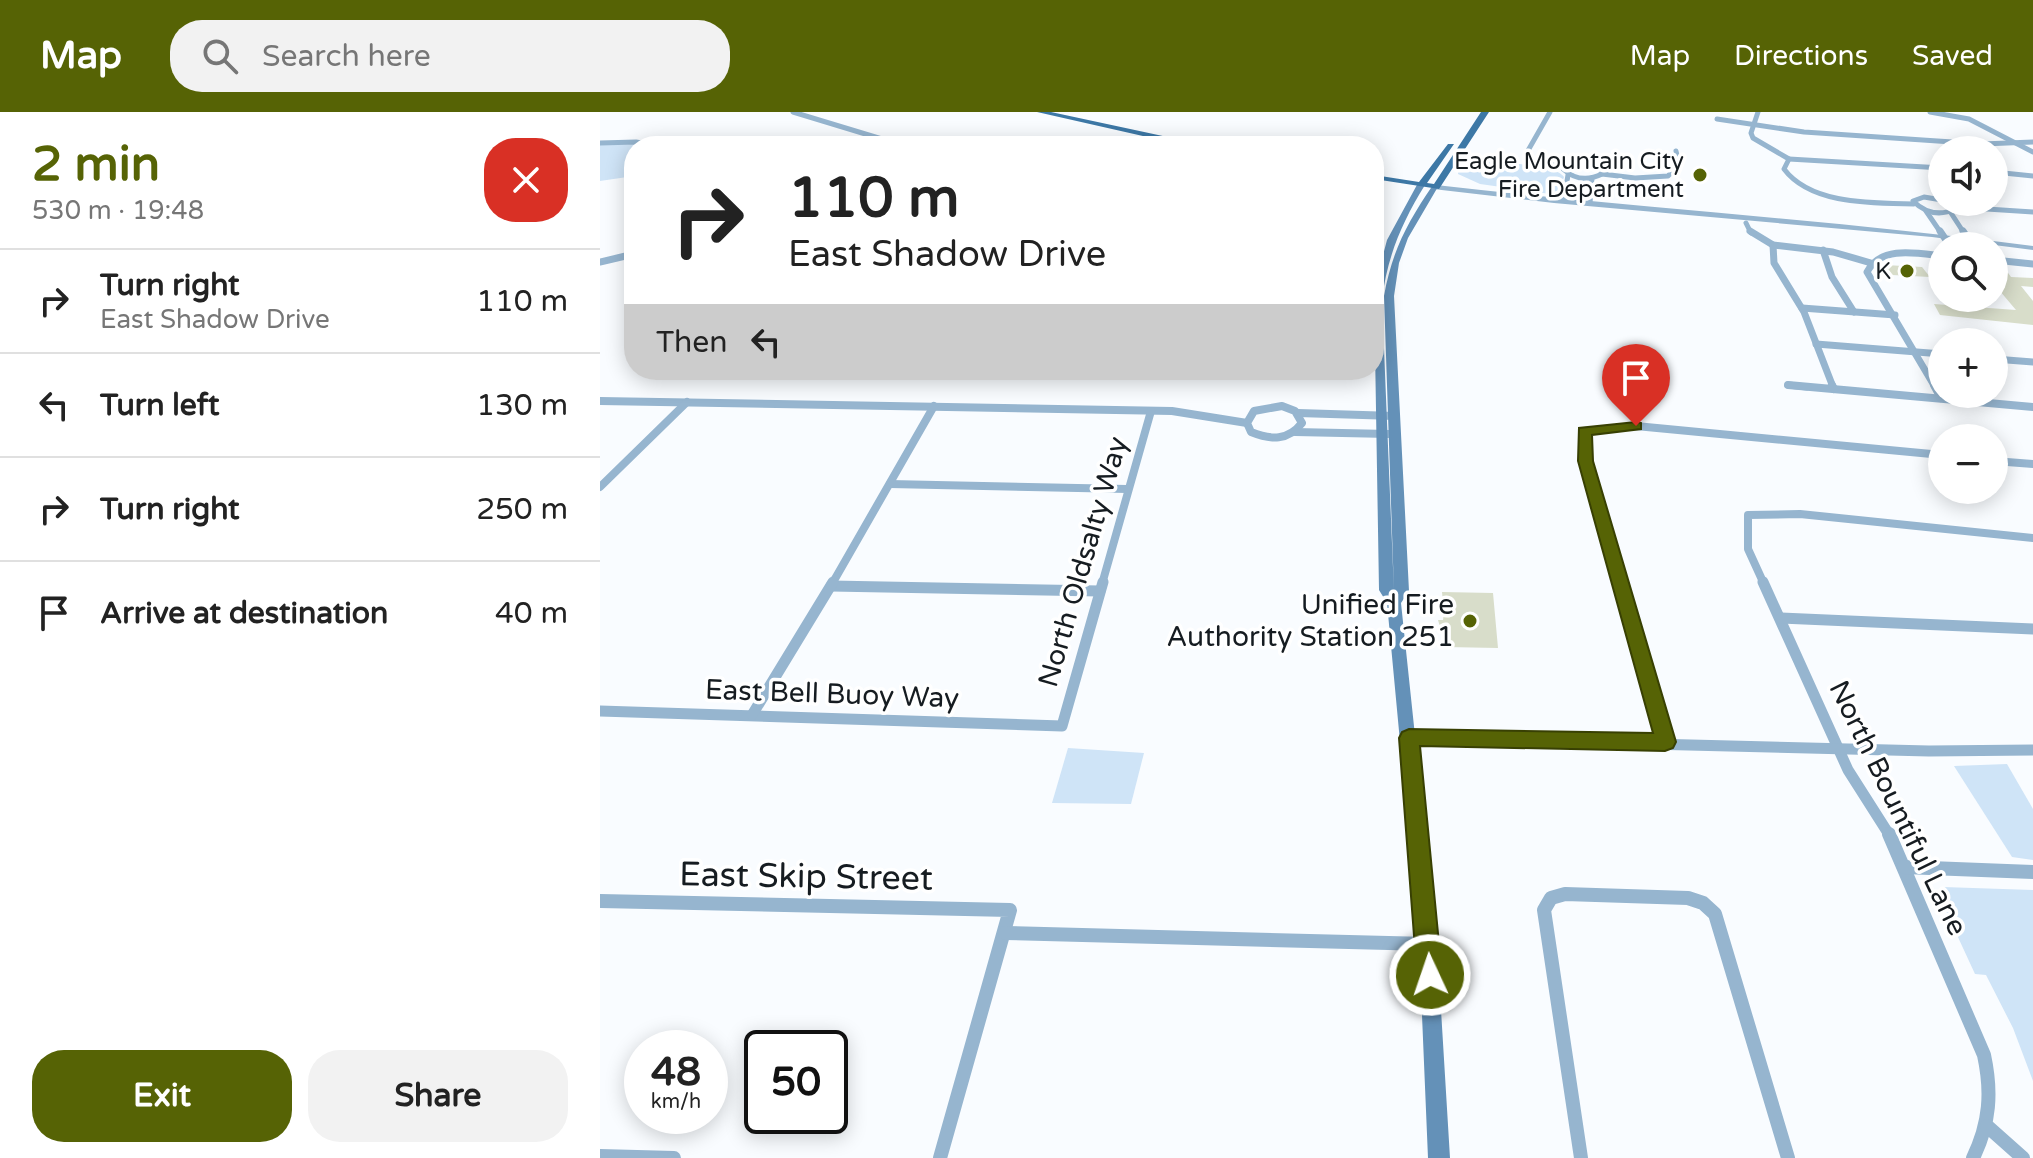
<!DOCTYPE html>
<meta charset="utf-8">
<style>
:root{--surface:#fff;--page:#f2f2f2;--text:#222;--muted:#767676;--line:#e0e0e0;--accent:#566305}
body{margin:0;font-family:"Varela Round",sans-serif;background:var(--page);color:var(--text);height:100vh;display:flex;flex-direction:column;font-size:30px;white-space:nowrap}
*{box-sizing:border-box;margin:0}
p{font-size:26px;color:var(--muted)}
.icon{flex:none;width:44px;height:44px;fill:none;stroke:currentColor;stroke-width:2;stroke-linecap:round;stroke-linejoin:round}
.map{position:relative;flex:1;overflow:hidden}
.panel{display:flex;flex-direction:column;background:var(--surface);width:600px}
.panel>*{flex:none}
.hud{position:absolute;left:24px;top:24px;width:760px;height:244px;border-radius:32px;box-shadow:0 4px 20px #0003;background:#fff;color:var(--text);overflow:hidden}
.fabs{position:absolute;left:1328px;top:24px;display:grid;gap:16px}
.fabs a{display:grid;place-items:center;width:80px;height:80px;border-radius:50%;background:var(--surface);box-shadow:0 4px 20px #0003;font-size:40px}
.speed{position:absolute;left:24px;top:918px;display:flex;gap:16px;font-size:40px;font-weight:700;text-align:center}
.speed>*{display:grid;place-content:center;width:104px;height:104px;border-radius:50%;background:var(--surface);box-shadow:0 4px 20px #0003;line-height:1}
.speed small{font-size:20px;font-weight:400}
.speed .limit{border:4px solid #111;border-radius:12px;background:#fff;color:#111}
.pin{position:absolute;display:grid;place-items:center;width:68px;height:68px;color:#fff;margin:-82px -34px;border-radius:50% 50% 50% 0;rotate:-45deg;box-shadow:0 0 8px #0007}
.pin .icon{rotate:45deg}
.me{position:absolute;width:88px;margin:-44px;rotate:357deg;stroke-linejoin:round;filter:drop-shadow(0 0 6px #0008)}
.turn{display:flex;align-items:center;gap:28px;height:168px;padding:0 32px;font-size:36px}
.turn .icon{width:104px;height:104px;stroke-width:2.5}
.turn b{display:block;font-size:56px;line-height:68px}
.then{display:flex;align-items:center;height:76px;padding:0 32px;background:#0003;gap:16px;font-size:30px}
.round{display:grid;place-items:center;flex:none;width:84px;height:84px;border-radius:32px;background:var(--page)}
.headline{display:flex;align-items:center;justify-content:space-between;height:136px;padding:0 32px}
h1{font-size:48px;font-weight:700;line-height:60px;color:var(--accent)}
.button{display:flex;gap:16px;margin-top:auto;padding:16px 32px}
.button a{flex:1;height:92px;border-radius:32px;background:var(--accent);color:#fff;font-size:32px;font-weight:700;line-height:92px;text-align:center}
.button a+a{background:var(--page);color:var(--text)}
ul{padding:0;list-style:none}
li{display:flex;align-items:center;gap:24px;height:104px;padding:0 32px;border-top:2px solid var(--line)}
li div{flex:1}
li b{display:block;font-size:30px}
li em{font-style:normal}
header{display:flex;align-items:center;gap:48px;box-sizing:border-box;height:112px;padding:0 40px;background:var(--accent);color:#fff}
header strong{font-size:38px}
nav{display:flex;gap:44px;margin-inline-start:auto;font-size:28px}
.search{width:560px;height:72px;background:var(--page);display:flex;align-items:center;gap:20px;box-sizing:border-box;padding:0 28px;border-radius:32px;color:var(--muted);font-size:30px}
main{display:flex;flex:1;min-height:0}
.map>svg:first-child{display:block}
.green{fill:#cfe4f7}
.building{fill:#d8ddca}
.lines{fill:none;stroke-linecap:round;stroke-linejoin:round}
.minor-far4{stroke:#96b5cf;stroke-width:5}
.minor-far3{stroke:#96b5cf;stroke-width:7}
.minor-far2{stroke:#96b5cf;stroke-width:8}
.minor-far1{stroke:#96b5cf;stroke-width:11}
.minor{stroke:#96b5cf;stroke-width:14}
.tertiary{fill:#96b5cf;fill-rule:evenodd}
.secondary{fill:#6491b8;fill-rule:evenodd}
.primary{fill:#3d78a6;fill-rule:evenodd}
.route{fill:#566305;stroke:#384003;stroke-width:2}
.poi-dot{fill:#566305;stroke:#fff;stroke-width:3}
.labels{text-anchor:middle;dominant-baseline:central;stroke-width:7;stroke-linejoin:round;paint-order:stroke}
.far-poi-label{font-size:24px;fill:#161c21;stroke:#fff;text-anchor:end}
.street-label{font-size:28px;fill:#161c21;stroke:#fff}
.poi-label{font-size:28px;fill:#161c21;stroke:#fff;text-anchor:end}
.near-street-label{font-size:34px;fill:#161c21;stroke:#fff}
</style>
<header>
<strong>Map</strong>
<div class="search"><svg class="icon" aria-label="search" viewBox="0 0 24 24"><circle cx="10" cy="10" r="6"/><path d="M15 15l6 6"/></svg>Search here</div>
<nav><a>Map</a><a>Directions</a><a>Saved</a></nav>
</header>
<main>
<section class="panel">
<div class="headline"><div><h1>2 min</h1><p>530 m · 19:48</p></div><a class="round" style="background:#d93025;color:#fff"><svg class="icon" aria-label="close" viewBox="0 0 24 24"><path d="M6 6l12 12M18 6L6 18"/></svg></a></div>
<ul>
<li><svg class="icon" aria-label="right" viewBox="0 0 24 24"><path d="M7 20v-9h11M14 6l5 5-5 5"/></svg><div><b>Turn right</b><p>East Shadow Drive</p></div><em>110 m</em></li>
<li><svg class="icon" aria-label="left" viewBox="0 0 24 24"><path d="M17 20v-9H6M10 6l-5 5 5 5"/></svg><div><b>Turn left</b></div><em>130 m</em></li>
<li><svg class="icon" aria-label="right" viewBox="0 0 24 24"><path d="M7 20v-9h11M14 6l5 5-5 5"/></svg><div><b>Turn right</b></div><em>250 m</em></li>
<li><svg class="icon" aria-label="arrive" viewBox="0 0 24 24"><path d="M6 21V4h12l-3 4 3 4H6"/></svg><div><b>Arrive at destination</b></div><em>40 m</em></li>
</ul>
<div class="button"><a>Exit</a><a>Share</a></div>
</section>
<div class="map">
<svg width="1433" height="1046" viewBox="0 0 1433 1046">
<rect width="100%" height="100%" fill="#f9fcff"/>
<!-- green -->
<g class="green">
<polygon points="38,32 49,34 34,34 34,64 0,69 0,33"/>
<path d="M865 48C886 50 955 51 964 65L957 83 880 72 858 62 859 53Z"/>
<polygon points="468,636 544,641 531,692 452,691"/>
<polygon points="1407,652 1433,697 1433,748 1412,745 1354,654"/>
<polygon points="1343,775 1433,778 1433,969 1413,916 1386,863 1375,862 1339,784"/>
</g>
<!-- building -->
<g class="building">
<polygon points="1285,153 1322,155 1330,165 1292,163"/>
<polygon points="1394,157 1406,158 1411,165 1433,166 1433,175 1421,174 1433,189 1433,213 1340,203 1334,192 1416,198 1394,172"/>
<polygon points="842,480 893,481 898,536 846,535 838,508 843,508 844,501"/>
</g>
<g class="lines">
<!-- minor-far4 -->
<g class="minor-far4">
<polyline points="193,0 305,34"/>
<polyline points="950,0 926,42 934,48 964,56"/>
<path d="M1158 0 1151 21 1153 26 1189 47 1184 57C1211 93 1273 91 1314 92"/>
<polyline points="1330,0 1369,7 1433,40"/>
<polyline points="1117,7 1204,20 1382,32 1433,30"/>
<polyline points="0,31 36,30 59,34"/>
<polyline points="1189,47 1342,56"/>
<path d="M972 52 1000 57 1002 62C988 69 975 68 963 57Z"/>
<polyline points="1394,60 1433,64"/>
<polyline points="1002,62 1035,66 1068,64 1079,52 1076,39"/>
<polyline points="964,88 968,63"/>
<path d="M1342 88 1324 85 1313 89C1325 101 1340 104 1356 97L1348 90"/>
<polyline points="990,91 992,66"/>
<polyline points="1356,95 1433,100"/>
<polyline points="1326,99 1341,121"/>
<polyline points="1351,101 1364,121"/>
<polyline points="1146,111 1151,121"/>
</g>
<!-- minor-far3 -->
<g class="minor-far3">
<polyline points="1150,119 1173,133 1233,140 1271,151"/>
<polyline points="1340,119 1350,134"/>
<polyline points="1363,119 1373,134"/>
<polyline points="1173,133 1174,151 1204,200 1233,275"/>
<polyline points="1223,138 1232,165 1254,200"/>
<polyline points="1394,148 1433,152"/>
<polyline points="0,150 34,142"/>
<polyline points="1202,196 1295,203"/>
<polyline points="1216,232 1342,242"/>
<polyline points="1394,247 1433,250"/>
<polyline points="1188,273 1207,275"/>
<path d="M1335 275 1267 160C1281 133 1317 141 1342 144"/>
</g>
<!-- minor-far2 -->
<g class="minor-far2">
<polyline points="1188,273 1433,295"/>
<polyline points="1232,273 1234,277"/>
<polyline points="1334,273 1341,286"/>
<polyline points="0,289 572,299 647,311"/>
<path d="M682 294 695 299 702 311C688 329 671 328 651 320L647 311 654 299Z"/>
<polyline points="698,301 795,304"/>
<polyline points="695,320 789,322"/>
<polyline points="1394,349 1433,352"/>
<polyline points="290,372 527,377"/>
<polyline points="0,375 87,290"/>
<polyline points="232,472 334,294"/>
<polyline points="502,472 551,299"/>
<polyline points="1020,472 985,349 984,319 1036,314 1342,343"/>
<polyline points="1164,472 1148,437 1148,403 1200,402 1433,426"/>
</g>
<!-- minor-far1 -->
<g class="minor-far1">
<polyline points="1019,470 1065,630"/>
<polyline points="1163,470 1248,658 1290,724"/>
<polyline points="231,474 500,479"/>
<polyline points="1181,506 1433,517"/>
<polyline points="0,599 462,614 503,470"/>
<polyline points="152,603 233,470"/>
<polyline points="809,626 1329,639 1433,638"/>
</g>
<!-- minor -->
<g class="minor">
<path d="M1289 722 1384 943C1392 980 1390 1011 1373 1046"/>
<polyline points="1304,755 1433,760"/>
<polyline points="0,789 410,798 340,1046"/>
<polyline points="405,821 828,832"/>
<polyline points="1387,1014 1423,1046"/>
<polyline points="0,1044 74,1046"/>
<polyline points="981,1046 944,798 951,786 965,782 1088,786 1103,791 1115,802 1188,1046"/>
</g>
<!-- tertiary -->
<path class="tertiary" d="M836 73C1035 96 1235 108 1433 134V138L1332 125 954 91 833 77V73Z"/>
<!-- secondary -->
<path class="secondary" d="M818 71 825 73C802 110 787 145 782 188L794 480 784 184C792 139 807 111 833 73H839L808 126 799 151 794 184 809 479 801 491 837 832 850 1046H828L819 832 787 491 779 478 774 177 787 128Z"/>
<!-- primary -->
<g class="primary">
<polygon points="437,0 451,0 586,29 590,27 629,34 587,34"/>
<polygon points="881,0 889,0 839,77 774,67 774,63 819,70 848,32 854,32 827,71 834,72"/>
</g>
</g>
<!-- route -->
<polygon class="route" points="1036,310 1041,311 1041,317 992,323 993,349 1076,630 1073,636 1065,639 820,634 842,863 838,872 830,875 821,872 817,863 799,626 802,620 809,617 1053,621 978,349 979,316"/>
<!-- markers -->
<g class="poi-dot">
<circle cx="1100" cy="63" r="8"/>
<circle cx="1307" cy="159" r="8"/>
<circle cx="870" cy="509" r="8"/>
</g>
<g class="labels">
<!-- far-poi labels -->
<g class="far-poi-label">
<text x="1084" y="49">Eagle Mountain City<tspan x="1084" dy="28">Fire Department</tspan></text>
<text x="1291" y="159">K</text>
</g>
<!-- street labels -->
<g class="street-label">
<text transform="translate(483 450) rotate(-74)">North Oldsalty Way</text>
<text transform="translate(232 582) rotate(2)">East Bell Buoy Way</text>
<text transform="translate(1298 696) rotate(64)">North Bountiful Lane</text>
</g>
<!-- poi labels -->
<g class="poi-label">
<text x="854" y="493">Unified Fire<tspan x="854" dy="32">Authority Station 251</tspan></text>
</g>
<!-- near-street labels -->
<g class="near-street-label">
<text transform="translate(206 765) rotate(1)">East Skip Street</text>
</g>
</g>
</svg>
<div class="fabs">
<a><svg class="icon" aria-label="sound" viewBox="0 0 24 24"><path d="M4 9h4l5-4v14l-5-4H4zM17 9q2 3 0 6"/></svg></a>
<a><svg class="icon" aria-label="search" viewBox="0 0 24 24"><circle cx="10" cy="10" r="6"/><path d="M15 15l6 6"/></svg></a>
<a>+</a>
<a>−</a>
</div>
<div class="speed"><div>48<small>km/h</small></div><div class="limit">50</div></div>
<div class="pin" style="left:1036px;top:314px;background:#d93025"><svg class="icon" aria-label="arrive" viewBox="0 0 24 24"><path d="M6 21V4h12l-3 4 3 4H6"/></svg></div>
<svg class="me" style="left:830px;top:863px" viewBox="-20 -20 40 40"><circle r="17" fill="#566305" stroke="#fff" stroke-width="3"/><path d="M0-11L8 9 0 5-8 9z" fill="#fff"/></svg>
<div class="hud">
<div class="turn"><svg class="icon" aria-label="right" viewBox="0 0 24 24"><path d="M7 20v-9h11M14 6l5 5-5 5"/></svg><div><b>110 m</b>East Shadow Drive</div></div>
<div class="then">Then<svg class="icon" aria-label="left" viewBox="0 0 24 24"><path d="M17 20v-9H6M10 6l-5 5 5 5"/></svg></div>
</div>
</div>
</main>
